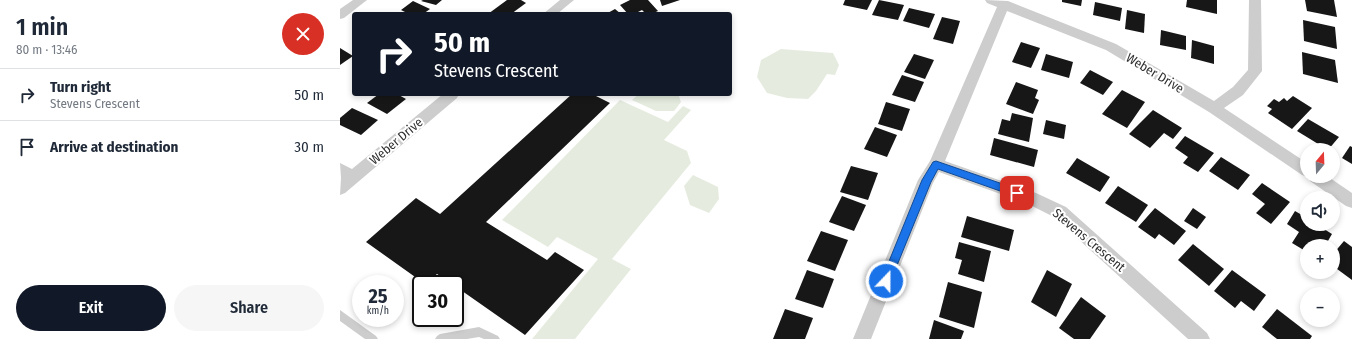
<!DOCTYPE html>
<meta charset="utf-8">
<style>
:root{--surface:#fff;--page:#f6f6f7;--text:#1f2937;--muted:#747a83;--line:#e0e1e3;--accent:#111827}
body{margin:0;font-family:"Fira Sans Condensed",sans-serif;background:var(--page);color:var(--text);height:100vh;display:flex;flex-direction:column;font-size:15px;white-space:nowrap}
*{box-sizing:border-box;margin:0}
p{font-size:13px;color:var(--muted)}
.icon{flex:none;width:22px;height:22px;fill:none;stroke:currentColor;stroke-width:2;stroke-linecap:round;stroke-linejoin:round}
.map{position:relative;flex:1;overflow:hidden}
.side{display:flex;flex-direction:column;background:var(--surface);width:340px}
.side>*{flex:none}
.top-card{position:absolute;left:12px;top:12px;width:380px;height:84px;border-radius:4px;box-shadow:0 2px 6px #0003;background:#111827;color:#fff;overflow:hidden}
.needle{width:26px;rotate:19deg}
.tools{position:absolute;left:960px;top:143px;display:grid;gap:8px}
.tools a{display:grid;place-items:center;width:40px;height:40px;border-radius:50%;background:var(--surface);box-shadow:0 2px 6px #0003;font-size:20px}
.speed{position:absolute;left:12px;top:275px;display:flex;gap:8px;font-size:20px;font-weight:700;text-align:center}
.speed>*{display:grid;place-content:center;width:52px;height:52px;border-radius:50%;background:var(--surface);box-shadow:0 2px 6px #0003;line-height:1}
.speed small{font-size:10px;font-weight:400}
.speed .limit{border:2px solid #111;border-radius:6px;background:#fff;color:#111}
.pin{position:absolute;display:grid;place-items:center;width:34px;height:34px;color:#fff;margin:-17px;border-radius:8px;box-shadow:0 2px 6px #0006}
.me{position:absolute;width:44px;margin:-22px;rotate:22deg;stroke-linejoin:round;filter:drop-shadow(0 0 3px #0008)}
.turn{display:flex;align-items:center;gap:14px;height:84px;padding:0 16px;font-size:18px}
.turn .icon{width:52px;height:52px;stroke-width:2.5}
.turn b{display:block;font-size:28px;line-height:34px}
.round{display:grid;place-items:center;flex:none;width:42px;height:42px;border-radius:21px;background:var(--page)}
.summary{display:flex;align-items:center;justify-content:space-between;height:68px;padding:0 16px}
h1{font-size:24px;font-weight:600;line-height:30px}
.primary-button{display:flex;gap:8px;margin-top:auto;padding:8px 16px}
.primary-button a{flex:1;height:46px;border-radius:24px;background:var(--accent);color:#fff;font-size:16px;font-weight:600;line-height:46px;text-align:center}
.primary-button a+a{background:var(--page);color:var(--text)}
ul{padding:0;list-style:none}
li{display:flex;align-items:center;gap:12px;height:52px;padding:0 16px;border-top:1px solid var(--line)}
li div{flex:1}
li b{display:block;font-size:15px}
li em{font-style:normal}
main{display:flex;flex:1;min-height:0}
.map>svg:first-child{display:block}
.green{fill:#e5ecdf}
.building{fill:#171717}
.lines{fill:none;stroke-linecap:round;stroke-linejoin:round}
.lane{fill:#cdcdcd;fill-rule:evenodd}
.street{fill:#cdcdcd;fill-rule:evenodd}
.route{fill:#1a73e8;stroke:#114b97}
.labels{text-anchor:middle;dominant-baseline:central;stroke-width:4;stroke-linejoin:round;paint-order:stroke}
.street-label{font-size:13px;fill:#303030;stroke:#fff}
</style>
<main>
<section class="side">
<div class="summary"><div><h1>1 min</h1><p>80 m · 13:46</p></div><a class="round" style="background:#d93025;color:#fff"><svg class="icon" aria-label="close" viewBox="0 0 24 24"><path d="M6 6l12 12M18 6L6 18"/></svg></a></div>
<ul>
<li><svg class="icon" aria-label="right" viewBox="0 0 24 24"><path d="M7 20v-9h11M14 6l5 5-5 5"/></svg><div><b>Turn right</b><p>Stevens Crescent</p></div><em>50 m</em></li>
<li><svg class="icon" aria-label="arrive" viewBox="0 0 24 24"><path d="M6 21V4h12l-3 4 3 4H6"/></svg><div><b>Arrive at destination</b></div><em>30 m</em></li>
</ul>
<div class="primary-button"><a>Exit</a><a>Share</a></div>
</section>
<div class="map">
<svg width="1012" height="339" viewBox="0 0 1012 339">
<rect width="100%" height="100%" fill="#fff"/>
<!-- green -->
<g class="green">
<polygon points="441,49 493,53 499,65 495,75 487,74 476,91 468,99 447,98 427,93 417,77 421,60"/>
<polygon points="299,94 338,94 341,102 334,111 316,111 292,100"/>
<polygon points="280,100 328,122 343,106 351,110 324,140 347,151 351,163 272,259 291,269 235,339 192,339 258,259 217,237 208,247 162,220"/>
<polygon points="353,175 378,187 379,199 369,213 350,205 344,186"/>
</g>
<!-- building -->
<g class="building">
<polygon points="83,0 102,0 96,5 81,1"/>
<polygon points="167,0 181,0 186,3 171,14 148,14"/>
<polygon points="290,0 308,0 318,11 311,14 306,14 302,10 294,14 288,14 280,5"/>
<polygon points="320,0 340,0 322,6"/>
<polygon points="505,0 532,0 527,10 503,5"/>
<polygon points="539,0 564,5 558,20 532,15"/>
<polygon points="722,0 742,0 741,6 722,2"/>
<polygon points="847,0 877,0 877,14 846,7"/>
<polygon points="965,0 994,0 997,17 967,11"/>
<polygon points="73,1 90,9 83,14 62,14 65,12 61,10"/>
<polygon points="755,2 782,8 780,21 753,15"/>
<polygon points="569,8 595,14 589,28 563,21"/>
<polygon points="275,9 281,14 266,14"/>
<polygon points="787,10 805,14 804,33 785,29"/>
<polygon points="602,17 620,21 613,44 593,39"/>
<polygon points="963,20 995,27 997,49 964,41"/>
<polygon points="821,30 846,36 846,50 820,45"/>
<polygon points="852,40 874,46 874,64 851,58"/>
<polygon points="681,42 700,48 691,68 672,62"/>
<polygon points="0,48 13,56 0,65"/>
<polygon points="962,52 995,60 998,83 963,74"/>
<polygon points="574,54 594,60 585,79 564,72"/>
<polygon points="706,54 733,62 729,78 701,70"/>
<polygon points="750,70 773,82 763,95 740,83"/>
<polygon points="562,75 584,82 575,102 552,95"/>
<polygon points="676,82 698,90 695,98 699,100 693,114 666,104"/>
<polygon points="782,90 805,102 787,128 762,114"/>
<polygon points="39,94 57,94 66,99 47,114 27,103"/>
<polygon points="232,94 252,94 270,103 146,222 207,260 215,252 244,270 185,335 115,286 115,284 112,284 97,274 85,284 26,242 76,198 100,214"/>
<polygon points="953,96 972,108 952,129 928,113 932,109 927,106 934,99 939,102 944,98 947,101"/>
<polygon points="546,102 570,109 562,131 538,124"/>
<polygon points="12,108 38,120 21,135 0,125 0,118"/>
<polygon points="813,110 842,128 833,139 824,133 810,148 789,134"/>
<polygon points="672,113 693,118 689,142 658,134 662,119 670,121"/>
<polygon points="968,119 999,137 988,150 957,131"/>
<polygon points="706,120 726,125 724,139 703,134"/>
<polygon points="535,127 557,135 547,157 524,149"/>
<polygon points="845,136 874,153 858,172 843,163 848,157 835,148"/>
<polygon points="654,138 698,150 694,167 650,155"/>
<polygon points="1010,146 1012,147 1012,164 1002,158"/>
<polygon points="881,157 910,175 898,190 869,171"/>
<polygon points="737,158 770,177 760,192 726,173"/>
<polygon points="511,166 538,173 528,200 500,192"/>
<polygon points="922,183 950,202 931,224 916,213 925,204 912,194"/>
<polygon points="778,186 808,205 796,222 765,203"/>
<polygon points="502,196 526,205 514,231 489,222"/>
<polygon points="815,208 846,231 834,245 819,234 815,239 798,227"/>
<polygon points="853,208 866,217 857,229 844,221"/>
<polygon points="955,211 967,218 967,224 976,224 992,234 985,246 967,246 967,252 952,243 959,232 947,224"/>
<polygon points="627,216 674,230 669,251 621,237"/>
<polygon points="481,231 508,240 495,271 467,261"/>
<polygon points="1004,241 1012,247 1012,280 993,266 993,254"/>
<polygon points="619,242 651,251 644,282 618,274 622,260 615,258"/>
<polygon points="853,244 884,269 869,286 838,260"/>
<polygon points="467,270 494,279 483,308 455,299"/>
<polygon points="707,270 732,284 716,317 691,302"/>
<polygon points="892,270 926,295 914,311 901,301 895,308 874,291"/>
<polygon points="608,282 642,292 634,328 599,317"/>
<polygon points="741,297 766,316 750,339 734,339 719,328"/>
<polygon points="445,309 473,318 465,339 433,339"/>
<polygon points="937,309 972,336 970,339 937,339 922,327"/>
<polygon points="594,320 624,331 621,339 589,339"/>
</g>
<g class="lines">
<!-- lane -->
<g class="lane">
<polygon points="0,310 36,336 38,339 25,339 0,321"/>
<polygon points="139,327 158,336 160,339 144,339 139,337 127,339 95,339 97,336 100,334"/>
</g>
<!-- street -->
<g class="street">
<polygon points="13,0 27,0 4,18 0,19 0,9"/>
<polygon points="220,0 234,0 217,14 203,14"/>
<polygon points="645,0 668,1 776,44 874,101 893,87 908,70 909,0 921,0 922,71 903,95 884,108 967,163 967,176 987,176 1012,193 1012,208 1006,206 970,181 968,177 962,175 869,112 766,50 667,11 605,161 696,193 726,207 867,333 870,339 848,339 714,217 686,203 599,172 593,183 531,339 513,339 578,180 590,161 657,7 647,3"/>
<polygon points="103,94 119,94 117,98 5,193 0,195 1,178 0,163 12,169"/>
</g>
</g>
<!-- route -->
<polygon class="route" points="596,161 680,190 682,193 677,197 598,169 591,182 549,285 546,286 542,285 541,281 582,180 593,162"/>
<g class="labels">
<!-- street labels -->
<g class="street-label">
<text transform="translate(815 73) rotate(31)">Weber Drive</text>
<text transform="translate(56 141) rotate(-40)">Weber Drive</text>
<text transform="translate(749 240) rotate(40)">Stevens Crescent</text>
</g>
</g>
</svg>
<div class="tools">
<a><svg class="needle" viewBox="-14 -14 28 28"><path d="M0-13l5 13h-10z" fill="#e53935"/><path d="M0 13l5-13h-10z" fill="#747a83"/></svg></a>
<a><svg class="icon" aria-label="sound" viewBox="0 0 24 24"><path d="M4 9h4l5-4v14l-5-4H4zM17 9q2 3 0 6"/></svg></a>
<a>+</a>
<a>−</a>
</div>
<div class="speed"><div>25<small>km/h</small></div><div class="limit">30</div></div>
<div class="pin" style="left:677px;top:193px;background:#d93025"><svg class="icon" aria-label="arrive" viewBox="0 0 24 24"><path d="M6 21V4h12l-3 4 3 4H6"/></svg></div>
<svg class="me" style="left:546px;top:281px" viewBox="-20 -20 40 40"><circle r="17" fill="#1a73e8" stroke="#fff" stroke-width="3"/><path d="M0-11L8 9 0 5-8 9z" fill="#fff"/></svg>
<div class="top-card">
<div class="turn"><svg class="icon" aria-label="right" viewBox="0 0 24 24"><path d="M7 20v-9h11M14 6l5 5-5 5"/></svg><div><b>50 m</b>Stevens Crescent</div></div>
</div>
</div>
</main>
